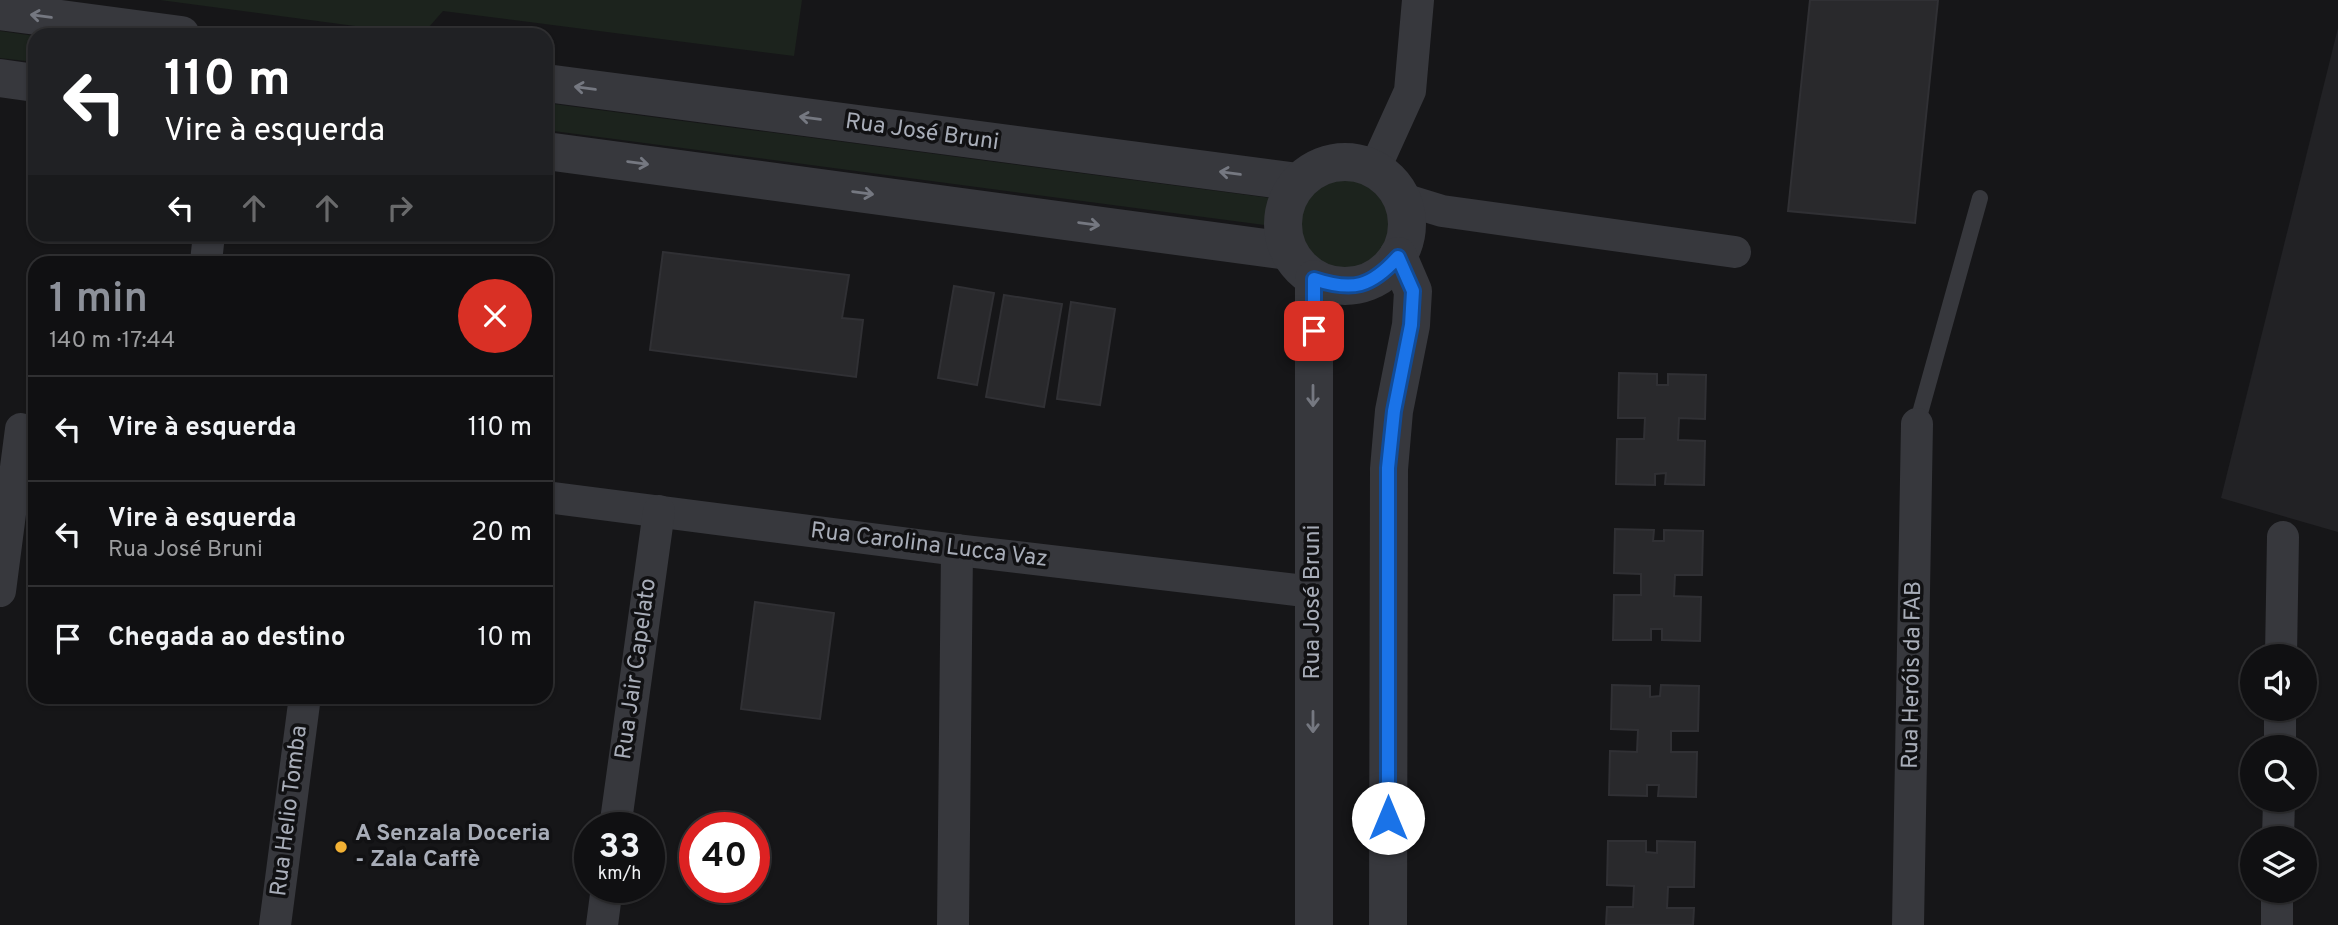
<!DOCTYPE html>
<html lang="pt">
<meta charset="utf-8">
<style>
:root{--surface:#101012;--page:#19191b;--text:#f1f3f6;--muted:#9c9d9f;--line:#303032;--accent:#8c9099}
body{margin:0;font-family:Overpass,sans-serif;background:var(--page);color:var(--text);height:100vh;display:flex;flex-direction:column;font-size:26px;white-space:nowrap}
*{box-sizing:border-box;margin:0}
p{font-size:23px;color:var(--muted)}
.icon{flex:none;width:38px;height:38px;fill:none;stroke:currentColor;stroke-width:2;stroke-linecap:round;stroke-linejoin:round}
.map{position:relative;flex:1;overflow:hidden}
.sheet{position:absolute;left:28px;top:256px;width:525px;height:448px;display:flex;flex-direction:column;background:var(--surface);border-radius:21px;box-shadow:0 2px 5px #0004,0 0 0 2px var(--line)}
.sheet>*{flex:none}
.banner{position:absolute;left:28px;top:28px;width:525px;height:214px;border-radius:21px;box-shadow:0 2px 5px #0004,0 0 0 2px var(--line);background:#202124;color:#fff;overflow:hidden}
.tools{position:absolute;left:2240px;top:644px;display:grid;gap:14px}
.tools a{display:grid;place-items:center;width:77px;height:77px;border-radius:50%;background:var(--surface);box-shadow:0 2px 5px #0004,0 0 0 2px var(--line);font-size:35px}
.speed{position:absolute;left:574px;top:812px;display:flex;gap:14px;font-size:35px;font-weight:700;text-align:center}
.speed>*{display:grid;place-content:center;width:91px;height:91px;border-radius:50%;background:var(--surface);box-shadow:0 2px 5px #0004,0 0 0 2px var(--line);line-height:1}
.speed small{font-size:18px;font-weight:400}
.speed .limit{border:10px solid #d22;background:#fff;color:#111}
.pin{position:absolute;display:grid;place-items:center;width:60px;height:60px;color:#fff;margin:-30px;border-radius:14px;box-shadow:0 4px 10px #0006}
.me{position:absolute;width:77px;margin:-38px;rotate:0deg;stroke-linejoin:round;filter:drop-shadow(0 0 5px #0008)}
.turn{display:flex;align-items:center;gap:24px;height:147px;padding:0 21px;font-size:32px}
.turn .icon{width:91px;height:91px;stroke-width:2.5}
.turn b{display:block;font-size:49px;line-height:60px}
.lanes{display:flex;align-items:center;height:66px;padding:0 21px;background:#0003;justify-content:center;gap:35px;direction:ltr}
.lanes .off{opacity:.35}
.round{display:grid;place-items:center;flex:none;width:74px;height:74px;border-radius:37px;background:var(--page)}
.head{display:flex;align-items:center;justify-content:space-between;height:119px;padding:0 21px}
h1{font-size:42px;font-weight:600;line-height:52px;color:var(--accent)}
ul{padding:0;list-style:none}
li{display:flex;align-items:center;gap:21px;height:105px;padding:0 21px;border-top:2px solid var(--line)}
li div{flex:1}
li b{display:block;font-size:26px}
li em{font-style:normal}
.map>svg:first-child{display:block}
.built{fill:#222225}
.green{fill:#1c231d}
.building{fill:#29292c;stroke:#303034;stroke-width:2}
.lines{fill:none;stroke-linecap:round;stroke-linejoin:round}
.service{stroke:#37383d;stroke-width:16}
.minor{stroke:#37383d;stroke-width:32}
.tertiary{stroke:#37383d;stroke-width:38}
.oneway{stroke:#757881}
.route-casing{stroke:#114b97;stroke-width:18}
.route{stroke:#1a73e8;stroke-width:12}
.poi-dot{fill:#f2b134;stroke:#111113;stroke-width:2.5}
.labels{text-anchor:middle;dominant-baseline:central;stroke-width:7;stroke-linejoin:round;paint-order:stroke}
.street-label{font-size:23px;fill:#a8adb8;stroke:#111113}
.poi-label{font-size:23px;font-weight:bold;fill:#a8adb8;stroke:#111113;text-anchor:start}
</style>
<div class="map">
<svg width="2338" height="925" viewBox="0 0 2338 925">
<rect width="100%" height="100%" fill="#161618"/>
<!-- built -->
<polygon class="built" points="2338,28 2338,532 2221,498"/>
<!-- green -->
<g class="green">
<polygon points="160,0 802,0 794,56 443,11 422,35"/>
<polygon points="0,31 35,36 35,62 0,58"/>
<polygon points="546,103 1277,199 1272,226 546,130"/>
<circle cx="1346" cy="224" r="45"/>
</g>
<!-- building -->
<g class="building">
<polygon points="1810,0 1938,0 1915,223 1788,211"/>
<polygon points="663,252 849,275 842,318 863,320 856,377 650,350"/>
<polygon points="954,286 994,293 977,385 938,378"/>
<polygon points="1004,295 1062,304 1044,407 986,397"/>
<polygon points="1071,302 1115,309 1100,405 1057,399"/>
<polygon points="1619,373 1657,374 1657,385 1668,385 1668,374 1706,375 1705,419 1679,418 1678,440 1705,441 1704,485 1665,484 1666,473 1655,474 1655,485 1616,484 1617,439 1644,439 1645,418 1618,418"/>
<polygon points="1615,529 1654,530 1653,541 1664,541 1664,530 1703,531 1702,575 1675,575 1674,596 1701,597 1700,641 1662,640 1662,629 1651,629 1651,640 1613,640 1614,595 1641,595 1641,574 1614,573"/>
<polygon points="755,602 834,613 820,719 741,709"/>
<polygon points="1612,685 1650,686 1650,697 1660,696 1661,685 1699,686 1698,731 1671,731 1671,752 1697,752 1696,797 1658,796 1659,785 1647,785 1647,796 1609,795 1610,751 1637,752 1638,730 1611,729"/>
<polygon points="1608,841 1646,841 1646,852 1657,853 1657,841 1695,842 1694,887 1668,887 1667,908 1694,908 1693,925 1606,925 1607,907 1633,907 1634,886 1607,885"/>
</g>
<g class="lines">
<!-- service -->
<polyline class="service" points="1917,424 1980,198"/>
<!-- minor -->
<g class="minor">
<polyline points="1375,168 1410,91 1418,0"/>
<polyline points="1403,199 1442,211 1735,252"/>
<polyline points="206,262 209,234"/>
<polyline points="546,497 957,550 1313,592"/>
<polyline points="0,591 21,429"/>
<polyline points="2281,656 2283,537"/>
<polyline points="2280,747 2280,709"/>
<polyline points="615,828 659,511"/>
<polyline points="2278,838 2279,800"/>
<polyline points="275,925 305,696"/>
<polyline points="602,925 607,887"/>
<polyline points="953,925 957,550"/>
<polyline points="1908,925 1917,424"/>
<polyline points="2277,925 2277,891"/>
</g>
<!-- tertiary -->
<g class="tertiary">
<polyline points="0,11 181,35"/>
<polyline points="0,78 35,83"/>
<polyline points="546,83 1298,182"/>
<polyline points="546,151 1288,251"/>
<circle cx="1345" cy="224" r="62"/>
<polyline points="1314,279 1314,925"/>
<polyline points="1388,925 1389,469 1394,411 1411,325 1413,291 1398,256"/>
</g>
</g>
<!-- one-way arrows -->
<defs><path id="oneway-shaft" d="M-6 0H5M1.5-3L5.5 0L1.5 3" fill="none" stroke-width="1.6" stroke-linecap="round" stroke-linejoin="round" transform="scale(1.75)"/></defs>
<g class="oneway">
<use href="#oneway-shaft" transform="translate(41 16) rotate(-172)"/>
<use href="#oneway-shaft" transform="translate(585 88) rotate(-172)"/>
<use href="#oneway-shaft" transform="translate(810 118) rotate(-172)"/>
<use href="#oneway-shaft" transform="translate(638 163) rotate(8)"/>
<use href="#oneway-shaft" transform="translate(1230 173) rotate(-172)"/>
<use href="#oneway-shaft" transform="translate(863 193) rotate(8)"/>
<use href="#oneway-shaft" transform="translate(1089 224) rotate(8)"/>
<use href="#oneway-shaft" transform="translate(1313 396) rotate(90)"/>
<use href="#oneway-shaft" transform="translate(1313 722) rotate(90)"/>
</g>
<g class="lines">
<defs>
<path id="route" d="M1314 331V279C1353 292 1371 287 1398 257L1413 291 1411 325 1394 411 1388 468V818"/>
</defs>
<!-- route casing -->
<use href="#route" class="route-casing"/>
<!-- route -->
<use href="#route" class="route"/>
</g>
<!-- markers -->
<circle class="poi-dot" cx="341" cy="847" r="7"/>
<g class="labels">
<!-- street labels -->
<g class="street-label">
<text transform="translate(922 133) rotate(8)">Rua José Bruni</text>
<text transform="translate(929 546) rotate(7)">Rua Carolina Lucca Vaz</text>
<text transform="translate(1313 602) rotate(-90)">Rua José Bruni</text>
<text transform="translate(637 669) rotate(-82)">Rua Jair Capelato</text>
<text transform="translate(1913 675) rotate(-89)">Rua Heróis da FAB</text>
<text transform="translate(290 811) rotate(-83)">Rua Helio Tomba</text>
</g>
<!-- poi labels -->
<g class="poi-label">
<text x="355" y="834">A Senzala Doceria<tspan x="355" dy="26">- Zala Caffè</tspan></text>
</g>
</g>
</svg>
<div class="tools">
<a><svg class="icon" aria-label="sound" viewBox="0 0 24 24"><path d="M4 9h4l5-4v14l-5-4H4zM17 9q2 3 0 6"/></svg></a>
<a><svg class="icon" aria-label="search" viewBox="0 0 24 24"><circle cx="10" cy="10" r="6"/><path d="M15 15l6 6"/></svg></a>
<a><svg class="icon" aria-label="layers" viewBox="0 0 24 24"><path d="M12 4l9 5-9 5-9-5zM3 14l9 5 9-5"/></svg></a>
</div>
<div class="speed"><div>33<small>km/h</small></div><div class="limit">40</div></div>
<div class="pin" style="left:1314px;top:331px;background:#d93025"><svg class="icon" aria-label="arrive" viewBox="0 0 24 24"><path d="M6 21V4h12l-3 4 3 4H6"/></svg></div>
<svg class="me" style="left:1388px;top:818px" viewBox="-20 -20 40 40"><circle r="19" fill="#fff"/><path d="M0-13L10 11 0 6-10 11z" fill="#1a73e8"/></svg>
<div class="banner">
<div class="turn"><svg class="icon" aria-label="left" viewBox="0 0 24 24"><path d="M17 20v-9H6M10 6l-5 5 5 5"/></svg><div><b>110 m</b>Vire à esquerda</div></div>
<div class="lanes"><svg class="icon" aria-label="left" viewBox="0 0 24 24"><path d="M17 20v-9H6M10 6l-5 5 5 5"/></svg><svg class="icon off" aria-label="ahead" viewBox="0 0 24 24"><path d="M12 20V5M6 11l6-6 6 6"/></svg><svg class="icon off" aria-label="ahead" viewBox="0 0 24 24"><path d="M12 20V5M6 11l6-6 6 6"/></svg><svg class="icon off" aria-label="right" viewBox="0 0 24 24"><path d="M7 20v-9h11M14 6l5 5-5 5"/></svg></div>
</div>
<section class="sheet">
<div class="head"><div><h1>1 min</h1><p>140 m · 17:44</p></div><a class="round" style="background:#d93025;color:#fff"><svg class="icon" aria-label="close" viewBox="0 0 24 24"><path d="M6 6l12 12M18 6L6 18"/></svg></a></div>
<ul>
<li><svg class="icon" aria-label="left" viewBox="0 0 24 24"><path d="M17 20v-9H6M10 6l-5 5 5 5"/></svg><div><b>Vire à esquerda</b></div><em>110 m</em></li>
<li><svg class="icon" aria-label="left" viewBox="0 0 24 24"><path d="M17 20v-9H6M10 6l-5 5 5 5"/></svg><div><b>Vire à esquerda</b><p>Rua José Bruni</p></div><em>20 m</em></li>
<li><svg class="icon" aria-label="arrive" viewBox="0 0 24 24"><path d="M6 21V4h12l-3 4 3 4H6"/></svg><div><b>Chegada ao destino</b></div><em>10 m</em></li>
</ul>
</section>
</div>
